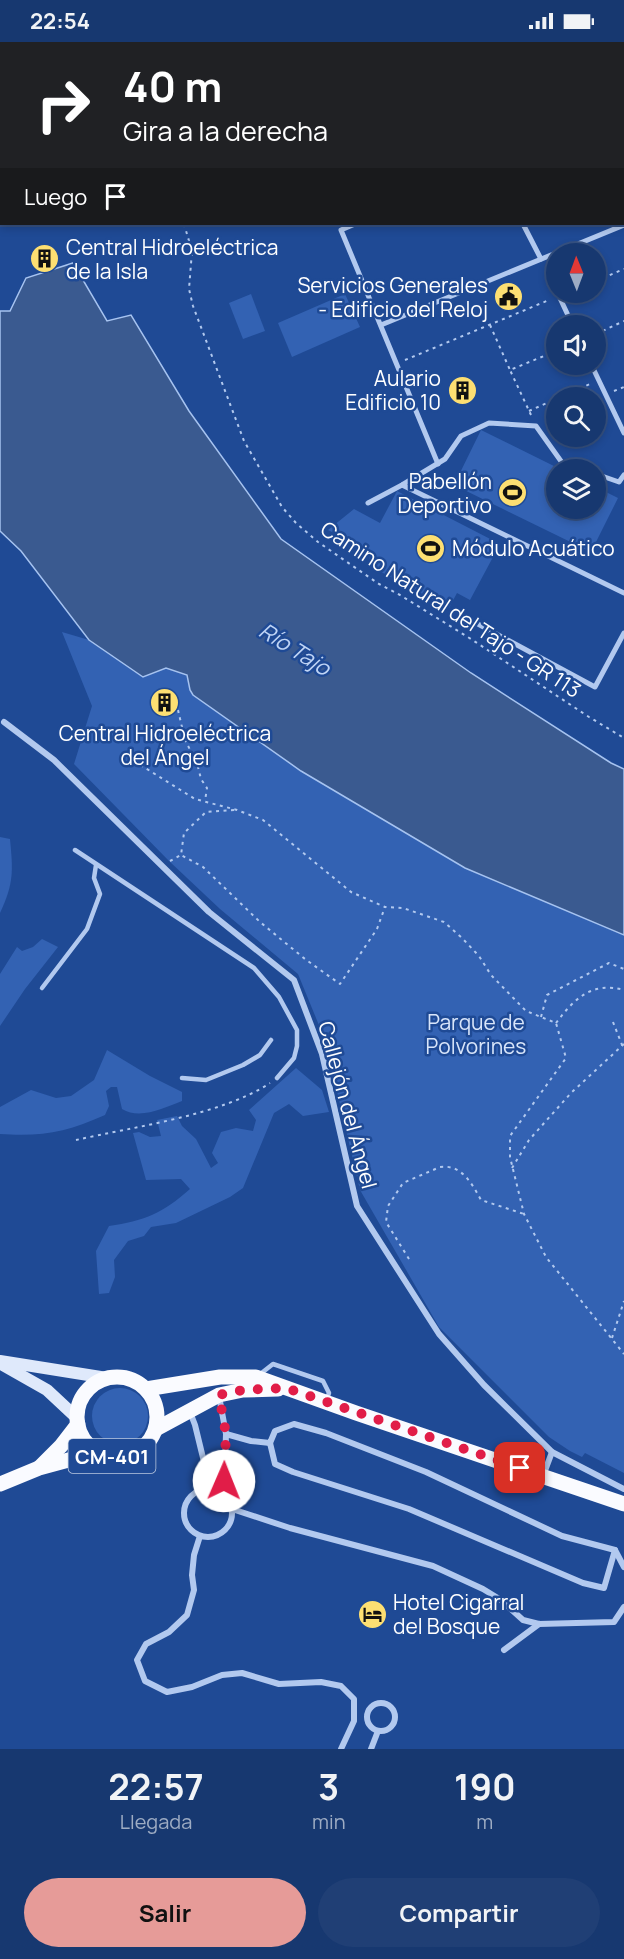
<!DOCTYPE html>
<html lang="es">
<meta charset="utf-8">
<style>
:root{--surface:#173870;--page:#203f75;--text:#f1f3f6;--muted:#9eacc3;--line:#365283;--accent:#e69b98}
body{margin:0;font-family:Manrope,sans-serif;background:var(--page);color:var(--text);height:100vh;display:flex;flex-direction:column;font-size:22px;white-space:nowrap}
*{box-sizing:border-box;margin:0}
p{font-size:20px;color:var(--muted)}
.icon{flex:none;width:33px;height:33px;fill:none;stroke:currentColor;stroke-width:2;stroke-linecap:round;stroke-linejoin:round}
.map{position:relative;height:1707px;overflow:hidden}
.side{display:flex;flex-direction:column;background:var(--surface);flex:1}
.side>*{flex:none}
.top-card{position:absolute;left:0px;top:0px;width:624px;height:183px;box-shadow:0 3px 9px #0003,0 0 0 2px var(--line);background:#202124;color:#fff;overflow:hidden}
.needle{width:39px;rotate:359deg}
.tools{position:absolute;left:546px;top:201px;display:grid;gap:12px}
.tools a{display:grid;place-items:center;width:60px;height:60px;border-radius:50%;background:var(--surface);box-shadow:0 3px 9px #0003,0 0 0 2px var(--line);font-size:30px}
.pin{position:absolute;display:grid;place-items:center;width:51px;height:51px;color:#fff;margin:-26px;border-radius:12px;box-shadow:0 3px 9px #0006}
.me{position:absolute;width:66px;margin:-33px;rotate:1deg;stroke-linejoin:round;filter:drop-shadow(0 0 4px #0008)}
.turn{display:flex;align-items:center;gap:21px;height:126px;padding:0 24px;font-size:27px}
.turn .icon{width:78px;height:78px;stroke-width:2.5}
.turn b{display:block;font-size:42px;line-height:51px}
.then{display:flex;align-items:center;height:57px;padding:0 24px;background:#0003;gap:12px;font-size:22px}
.eta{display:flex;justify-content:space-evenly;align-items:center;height:102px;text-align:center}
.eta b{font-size:36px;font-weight:700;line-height:42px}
.button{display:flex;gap:12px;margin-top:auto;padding:12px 24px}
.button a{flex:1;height:69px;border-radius:36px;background:var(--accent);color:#111;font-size:24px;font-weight:700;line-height:69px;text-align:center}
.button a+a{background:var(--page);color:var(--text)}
.status{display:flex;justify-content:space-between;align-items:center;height:42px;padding:0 30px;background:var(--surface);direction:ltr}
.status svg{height:16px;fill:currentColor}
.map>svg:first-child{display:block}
.green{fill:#3362b3}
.water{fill:#3a5a90;stroke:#a6c3f0;stroke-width:1.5}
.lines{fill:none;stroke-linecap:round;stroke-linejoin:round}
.path{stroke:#b2c9ef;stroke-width:2;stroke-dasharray:3 4.5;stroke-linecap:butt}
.service{stroke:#b2c9ef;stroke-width:4.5}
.pedestrian{stroke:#b2c9ef;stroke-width:5}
.minor{stroke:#b2c9ef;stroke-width:6}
.secondary{stroke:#dfe9fb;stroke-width:12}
.primary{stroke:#fafbff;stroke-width:15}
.route{stroke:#e11d48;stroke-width:10;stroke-dasharray:0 18}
.labels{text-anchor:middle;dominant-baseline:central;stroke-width:5;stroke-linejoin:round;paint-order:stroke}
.shield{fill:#1f4a95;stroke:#bcc9df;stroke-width:1.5}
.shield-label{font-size:20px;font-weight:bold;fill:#fff}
.poi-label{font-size:21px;fill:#fff;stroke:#1f4a95;text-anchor:start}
.street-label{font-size:21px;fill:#fff;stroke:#1f4a95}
.park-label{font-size:21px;fill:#d8e5fa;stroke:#1f4a95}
.water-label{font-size:22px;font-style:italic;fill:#bfd4f5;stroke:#1f4a95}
</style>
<div class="status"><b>22:54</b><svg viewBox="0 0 49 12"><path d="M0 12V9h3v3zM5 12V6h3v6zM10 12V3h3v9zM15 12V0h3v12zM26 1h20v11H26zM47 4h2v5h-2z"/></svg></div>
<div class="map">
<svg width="624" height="1707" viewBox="0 0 624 1707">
<rect width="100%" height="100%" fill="#1f4a95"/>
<!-- green -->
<g class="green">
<polygon points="251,252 265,289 243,297 229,261"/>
<polygon points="345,252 360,285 292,315 278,281"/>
<polygon points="481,388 560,427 556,428 556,466 596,466 596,445 618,456 591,510 454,443"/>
<polygon points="397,449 500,502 470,558 457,551 449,566 368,523 371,510 328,488 354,467 380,481"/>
<polygon points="62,590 89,598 143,635 166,626 187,633 190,648 193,652 301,729 465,826 624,893 624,1431 585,1411 582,1415 570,1409 549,1395 439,1285 360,1148 325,998 298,932 220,867 169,819 74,722 92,664"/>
<path d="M0 795 10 797C13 829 14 841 0 871Z"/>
<polygon points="42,897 58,905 25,947 0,984 0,932 17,905 22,909 33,905"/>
<path d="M107 1008 150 1034 182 1050V1059C164 1066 140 1078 122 1067L117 1045H111L106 1049 109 1064 105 1073C67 1090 42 1095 0 1092V1065L31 1048 56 1056 71 1054 94 1038Z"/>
<path d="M296 1026 322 1048 329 1070 303 1074 289 1062 274 1071 243 1146 230 1155 176 1181 151 1185 144 1194 128 1199 114 1218 115 1235 109 1251 99 1252 96 1209 109 1184C144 1179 163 1171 190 1147L181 1137 146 1138 133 1091 139 1090 150 1095 161 1094 157 1078 177 1074 182 1084 196 1097 211 1126 218 1121 212 1111 221 1090 236 1086 253 1089 256 1078 249 1068Z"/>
<circle cx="120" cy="1374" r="28"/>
</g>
<!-- water -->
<polygon class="water" points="73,221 107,279 131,273 189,369 281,497 471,631 611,721 624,727 624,893 465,826 301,729 193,653 190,648 187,633 166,626 143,635 89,598 21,509 0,489 0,269 10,269 26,236"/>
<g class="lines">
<!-- path -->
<g class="path">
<polyline points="125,0 126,2"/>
<polyline points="297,2 300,0"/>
<polyline points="184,182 192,209 189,247 193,264 244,399 282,465 296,481 318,500 379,542 400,553 471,597 589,675 624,696"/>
<polyline points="596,239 624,227"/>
<polyline points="490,283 510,328"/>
<polyline points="596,292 624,279"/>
<polyline points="405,318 549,258"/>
<polyline points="614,349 624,345"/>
<polyline points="559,356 590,342"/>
<polyline points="529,369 556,357"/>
<polyline points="531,373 510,328 556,309"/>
<polyline points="178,668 185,698 197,721 201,737 207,746 205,759"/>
<polyline points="134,719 195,757 237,768 263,778 351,850 385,865 403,866 444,880 462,896 479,914 491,933 526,969 556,981 566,1016 510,1094 510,1115 524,1172 546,1215 624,1312"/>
<polyline points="234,768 206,770 184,791 181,813 203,825 260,880 305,917 340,942 377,887 385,865"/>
<polyline points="170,819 181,813"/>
<polyline points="541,975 547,953 609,921 624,927"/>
<polyline points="613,980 624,1008"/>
<path d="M556 981C574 957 592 939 624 948"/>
<path d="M76 1098C133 1085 222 1073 270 1041"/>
<polyline points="512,1126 529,1098 571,1051 624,1002"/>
<path d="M409 1217 386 1180 388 1164 403 1141 440 1125C462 1122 472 1142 481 1158L524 1172"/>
<polyline points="612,1296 624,1259"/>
</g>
<!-- service -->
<g class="service">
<polyline points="75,808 254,926 279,955 297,988 297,1004 294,1016 277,1036"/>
<polyline points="42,946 87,887 100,852 94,836 96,823"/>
<polyline points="182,1036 206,1038 243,1023 260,1013 271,998"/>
<polyline points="259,1333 273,1322 323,1339 329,1351 327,1357"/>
</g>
<!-- pedestrian -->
<g class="pedestrian">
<polyline points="542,2 546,0"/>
<polyline points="355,182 341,188 438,422"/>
<polyline points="523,182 541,217"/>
<polyline points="559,254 573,284"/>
<polyline points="381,283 624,183"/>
<polyline points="591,322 624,391"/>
<polyline points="596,432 619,440 624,433"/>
<polyline points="402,443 624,551"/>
<polyline points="368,461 402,443 445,417 461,394 489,381 536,384 563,422 580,428"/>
<polyline points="463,574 595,645 624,591"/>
</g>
<!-- minor -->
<g class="minor">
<polyline points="4,680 54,718 209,870 294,938 322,1012 357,1164 439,1292 484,1343 552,1410 624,1447"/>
<polyline points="219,1354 226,1392 224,1452"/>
<polyline points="190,1370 195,1383 205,1424 201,1447"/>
<polyline points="226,1392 251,1399 270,1401 275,1389 294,1382 326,1391 426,1430 562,1494 615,1508 624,1525"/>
<polyline points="270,1401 275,1422 293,1430 409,1467 583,1541 604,1546 615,1508"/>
<polyline points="543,1434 552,1410"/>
<circle cx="208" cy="1471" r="24"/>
<polyline points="232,1467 290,1486 433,1524 483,1547 501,1558 523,1578 539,1582 614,1580 624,1565"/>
<polyline points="200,1494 194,1513 192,1533 194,1548 187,1573 169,1590 146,1602 137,1618 145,1639 167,1650 192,1645 222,1633 242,1631 279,1642 321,1640 341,1644 354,1657 354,1679 341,1707"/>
<polyline points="504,1608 539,1582"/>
<circle cx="381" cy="1675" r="14"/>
<polyline points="371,1707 378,1689"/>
</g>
<!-- secondary -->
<g class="secondary">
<polyline points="0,1319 107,1336"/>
<polyline points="1,1322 47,1348 77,1376"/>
</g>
<!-- primary -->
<g class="primary">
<circle cx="117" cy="1375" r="40"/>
<polyline points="146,1347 220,1335 256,1335 356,1371 624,1462"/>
<polyline points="156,1387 219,1353 243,1348 278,1347"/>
<polyline points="40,1425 61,1404 78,1382"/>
<polyline points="0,1442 39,1426 98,1410"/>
</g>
</g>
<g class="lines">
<!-- route -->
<polyline class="route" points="224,1439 226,1392 219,1353 243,1348 286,1346 520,1426"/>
</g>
<!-- icons -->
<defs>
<symbol id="building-disc" viewBox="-11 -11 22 22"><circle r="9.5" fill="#fddf72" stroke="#1f4a95"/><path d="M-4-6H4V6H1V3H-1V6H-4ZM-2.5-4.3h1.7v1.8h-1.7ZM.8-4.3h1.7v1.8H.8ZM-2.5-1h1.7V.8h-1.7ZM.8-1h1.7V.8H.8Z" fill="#111"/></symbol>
<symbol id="civic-disc" viewBox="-11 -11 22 22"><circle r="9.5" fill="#fddf72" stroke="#1f4a95"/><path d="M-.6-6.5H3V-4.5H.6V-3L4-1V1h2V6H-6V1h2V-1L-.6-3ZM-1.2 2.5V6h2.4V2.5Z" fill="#111"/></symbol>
<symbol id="stadium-disc" viewBox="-11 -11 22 22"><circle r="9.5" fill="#fddf72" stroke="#1f4a95"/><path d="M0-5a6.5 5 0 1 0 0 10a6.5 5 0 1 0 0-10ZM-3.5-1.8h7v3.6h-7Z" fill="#111"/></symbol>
<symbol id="hotel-disc" viewBox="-11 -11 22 22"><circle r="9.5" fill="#fddf72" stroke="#1f4a95"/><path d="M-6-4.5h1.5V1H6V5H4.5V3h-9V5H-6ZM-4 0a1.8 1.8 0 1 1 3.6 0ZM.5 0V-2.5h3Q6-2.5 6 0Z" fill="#111"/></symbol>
</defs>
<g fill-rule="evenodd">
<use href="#building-disc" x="28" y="200" width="33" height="33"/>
<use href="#civic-disc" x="492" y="238" width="33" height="33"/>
<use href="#building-disc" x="446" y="332" width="33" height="33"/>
<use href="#stadium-disc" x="496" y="434" width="33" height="33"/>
<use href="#stadium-disc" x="414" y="490" width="33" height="33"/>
<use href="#building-disc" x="148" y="644" width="33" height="33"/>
<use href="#hotel-disc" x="356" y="1556" width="33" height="33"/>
</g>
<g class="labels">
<!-- shield labels -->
<rect class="shield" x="68.5" y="1397" width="87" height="34" rx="4.5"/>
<g class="shield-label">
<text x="112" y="1414">CM-401</text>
</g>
<!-- poi labels -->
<g class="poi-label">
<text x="66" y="205">Central Hidroeléctrica<tspan x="66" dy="24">de la Isla</tspan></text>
<text x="488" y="243" text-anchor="end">Servicios Generales<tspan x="488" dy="24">- Edificio del Reloj</tspan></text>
<text x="441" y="336" text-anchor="end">Aulario<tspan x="441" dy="24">Edificio 10</tspan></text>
<text x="492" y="439" text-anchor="end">Pabellón<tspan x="492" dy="24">Deportivo</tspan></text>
<text x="452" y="506">Módulo Acuático</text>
<text x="165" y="691" text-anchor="middle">Central Hidroeléctrica<tspan x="165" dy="24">del Ángel</tspan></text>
<text x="393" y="1560">Hotel Cigarral<tspan x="393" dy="24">del Bosque</tspan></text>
</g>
<!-- street labels -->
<g class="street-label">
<text transform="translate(451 567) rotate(33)">Camino Natural del Tajo - GR 113</text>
<text transform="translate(348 1063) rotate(75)">Callejón del Ángel</text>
</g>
<!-- park labels -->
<g class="park-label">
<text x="476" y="980">Parque de<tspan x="476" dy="24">Polvorines</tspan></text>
</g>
<!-- water labels -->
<g class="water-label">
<text transform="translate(295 607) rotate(32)">Río Tajo</text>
</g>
</g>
</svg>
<div class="tools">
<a><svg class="needle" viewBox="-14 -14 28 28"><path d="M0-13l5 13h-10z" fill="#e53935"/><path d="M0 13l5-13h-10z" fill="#9eacc3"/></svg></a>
<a><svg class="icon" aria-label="sound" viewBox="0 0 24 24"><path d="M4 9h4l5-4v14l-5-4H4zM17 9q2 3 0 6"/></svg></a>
<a><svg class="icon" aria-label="search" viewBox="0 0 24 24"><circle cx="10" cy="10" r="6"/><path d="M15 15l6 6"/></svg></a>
<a><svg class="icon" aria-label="layers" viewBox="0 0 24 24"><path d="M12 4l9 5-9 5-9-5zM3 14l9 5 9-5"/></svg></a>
</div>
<div class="pin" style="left:520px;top:1426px;background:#d93025"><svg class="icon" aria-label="arrive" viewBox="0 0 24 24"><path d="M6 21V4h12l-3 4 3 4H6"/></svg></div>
<svg class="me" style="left:224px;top:1439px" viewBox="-20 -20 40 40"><circle r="19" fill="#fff"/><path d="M0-13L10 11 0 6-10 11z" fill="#e11d48"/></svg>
<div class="top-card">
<div class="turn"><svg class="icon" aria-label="right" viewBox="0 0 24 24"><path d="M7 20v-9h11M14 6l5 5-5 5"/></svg><div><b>40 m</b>Gira a la derecha</div></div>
<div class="then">Luego<svg class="icon" aria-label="arrive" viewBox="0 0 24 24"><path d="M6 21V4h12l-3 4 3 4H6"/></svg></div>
</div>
</div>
<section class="side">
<div class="eta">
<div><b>22:57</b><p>Llegada</p></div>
<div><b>3</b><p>min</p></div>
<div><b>190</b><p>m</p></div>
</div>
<div class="button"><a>Salir</a><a>Compartir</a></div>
</section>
